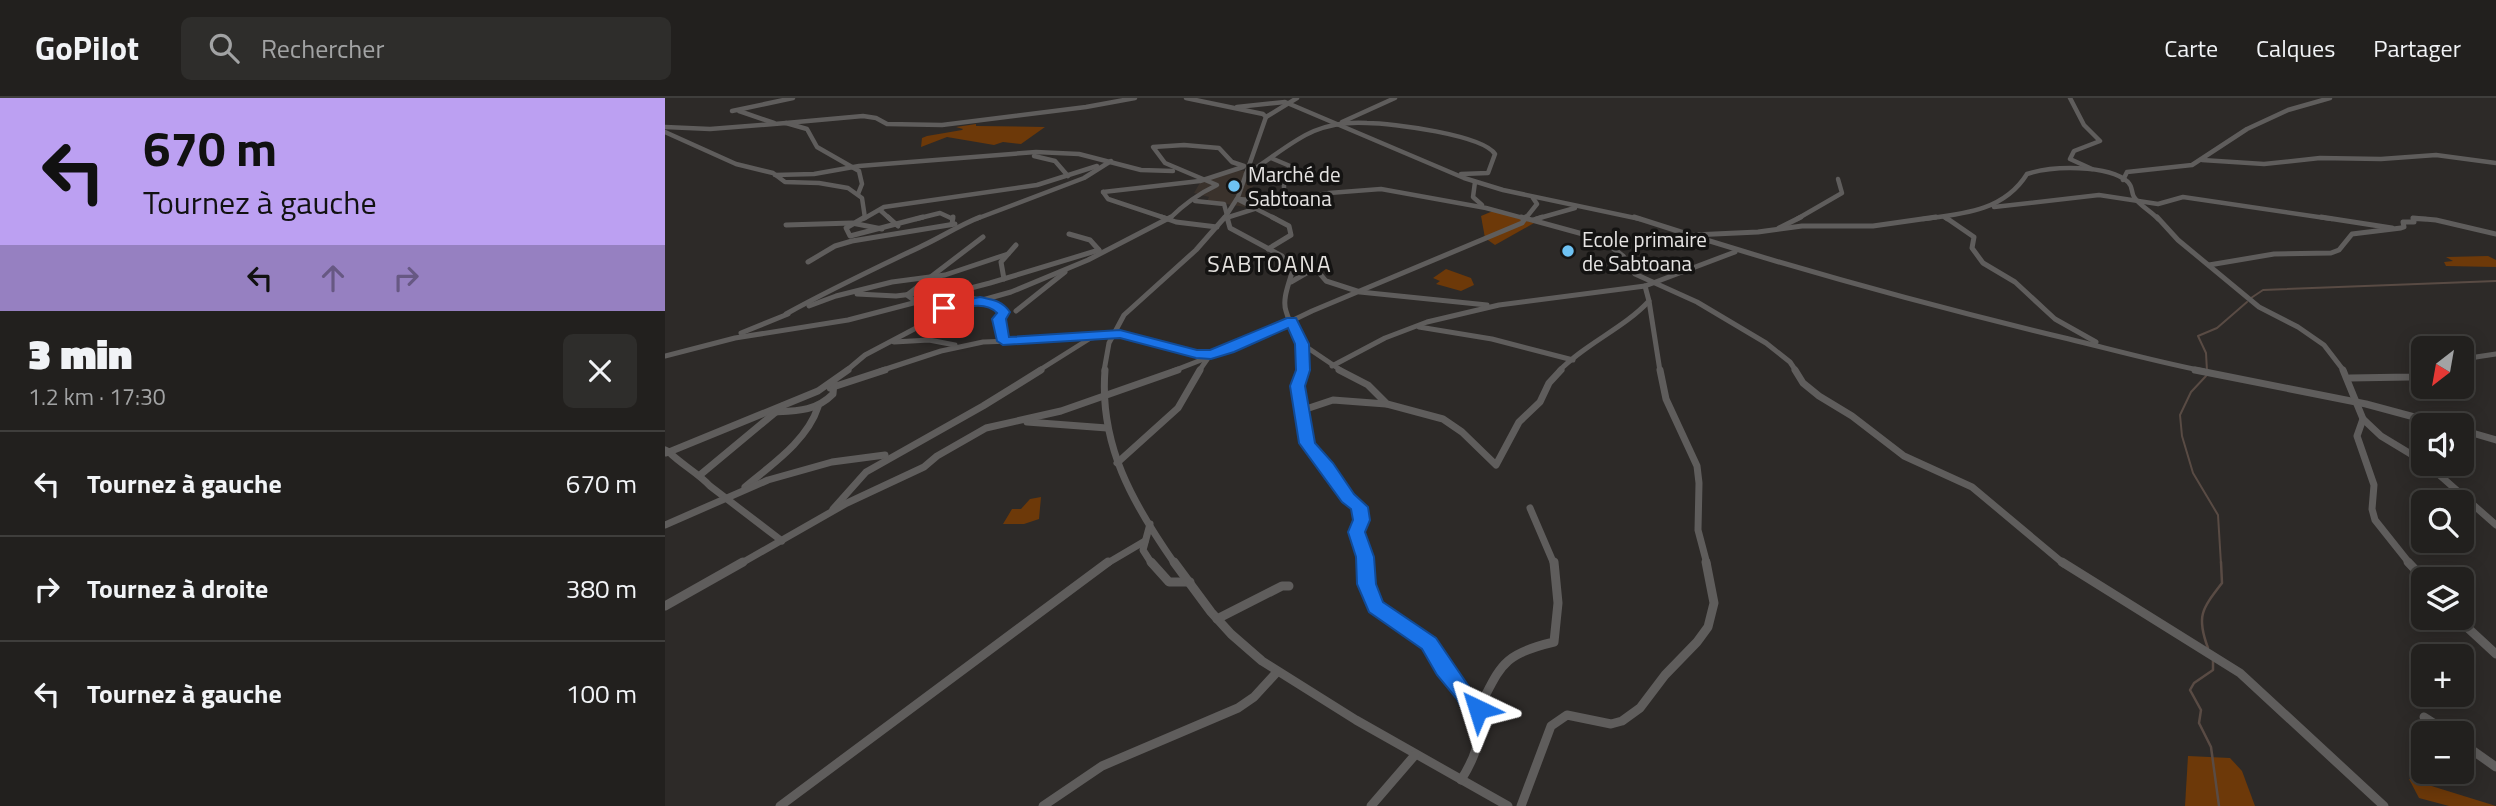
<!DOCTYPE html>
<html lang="fr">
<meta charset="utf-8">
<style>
:root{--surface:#22201e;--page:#2e2d2b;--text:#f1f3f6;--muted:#a2a3a4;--line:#3f3e3c}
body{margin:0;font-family:"Titillium Web",sans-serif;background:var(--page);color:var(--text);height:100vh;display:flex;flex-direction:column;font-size:26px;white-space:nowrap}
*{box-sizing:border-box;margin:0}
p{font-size:23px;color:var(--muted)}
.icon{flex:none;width:38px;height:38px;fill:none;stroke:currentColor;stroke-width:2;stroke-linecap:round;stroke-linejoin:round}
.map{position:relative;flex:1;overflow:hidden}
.drawer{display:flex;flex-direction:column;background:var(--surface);width:665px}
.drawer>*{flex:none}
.hud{background:#bca0f2;color:#111;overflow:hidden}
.needle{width:46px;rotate:211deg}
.controls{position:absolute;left:1746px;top:238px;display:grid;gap:14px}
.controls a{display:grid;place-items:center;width:63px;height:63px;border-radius:10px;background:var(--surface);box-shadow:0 4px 18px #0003,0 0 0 2px var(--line);font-size:35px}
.pin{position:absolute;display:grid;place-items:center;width:60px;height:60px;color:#fff;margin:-30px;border-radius:14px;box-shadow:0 4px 10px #0006}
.me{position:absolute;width:77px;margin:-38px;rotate:319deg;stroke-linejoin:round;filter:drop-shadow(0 0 5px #0008)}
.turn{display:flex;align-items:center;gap:24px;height:147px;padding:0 28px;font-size:32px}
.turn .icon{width:91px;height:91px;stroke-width:2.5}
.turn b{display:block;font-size:49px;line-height:60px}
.lanes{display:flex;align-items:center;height:66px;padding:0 28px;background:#0003;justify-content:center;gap:35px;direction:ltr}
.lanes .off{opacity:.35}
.round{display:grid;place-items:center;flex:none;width:74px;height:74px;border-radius:10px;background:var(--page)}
.headline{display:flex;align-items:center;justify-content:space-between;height:119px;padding:0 28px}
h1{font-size:42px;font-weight:800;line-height:52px}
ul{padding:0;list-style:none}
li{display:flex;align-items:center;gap:21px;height:105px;padding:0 28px;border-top:2px solid var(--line)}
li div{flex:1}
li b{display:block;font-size:26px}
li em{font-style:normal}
header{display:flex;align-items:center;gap:42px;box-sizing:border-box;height:98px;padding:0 35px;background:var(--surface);border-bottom:2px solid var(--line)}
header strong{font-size:33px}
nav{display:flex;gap:38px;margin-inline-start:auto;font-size:24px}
.search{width:490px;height:63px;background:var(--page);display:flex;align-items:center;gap:18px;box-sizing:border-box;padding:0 24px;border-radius:10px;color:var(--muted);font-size:26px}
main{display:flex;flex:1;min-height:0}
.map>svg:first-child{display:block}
.built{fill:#3a322c}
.green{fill:#6d3909}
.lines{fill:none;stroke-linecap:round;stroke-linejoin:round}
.stream-far1{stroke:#594b44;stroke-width:2}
.stream{stroke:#594b44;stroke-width:2.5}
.minor-far3{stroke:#5f5d5c;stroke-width:4.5}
.minor-far2{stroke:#5f5d5c;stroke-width:5}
.minor-far1{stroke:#5f5d5c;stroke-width:7}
.minor{stroke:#5f5d5c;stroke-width:9}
.route{fill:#1a73e8;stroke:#114b97;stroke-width:2}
.poi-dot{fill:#6ec2f3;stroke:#141312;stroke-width:2.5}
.labels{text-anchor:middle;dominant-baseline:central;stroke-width:7;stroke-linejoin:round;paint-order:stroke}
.far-poi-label{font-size:21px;fill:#e6e4e3;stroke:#141312;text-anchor:start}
.far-quarter-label{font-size:23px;letter-spacing:2px;fill:#e5e2df;stroke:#141312}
</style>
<header>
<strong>GoPilot</strong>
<div class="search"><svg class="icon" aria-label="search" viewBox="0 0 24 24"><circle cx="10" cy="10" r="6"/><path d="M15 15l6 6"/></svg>Rechercher</div>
<nav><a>Carte</a><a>Calques</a><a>Partager</a></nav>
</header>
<main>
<section class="drawer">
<div class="hud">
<div class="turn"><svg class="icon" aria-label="left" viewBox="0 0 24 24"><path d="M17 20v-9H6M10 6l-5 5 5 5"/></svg><div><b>670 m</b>Tournez à gauche</div></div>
<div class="lanes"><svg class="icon" aria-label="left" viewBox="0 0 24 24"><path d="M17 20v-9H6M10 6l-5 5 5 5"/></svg><svg class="icon off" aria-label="ahead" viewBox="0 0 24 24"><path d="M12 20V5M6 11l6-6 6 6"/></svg><svg class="icon off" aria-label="right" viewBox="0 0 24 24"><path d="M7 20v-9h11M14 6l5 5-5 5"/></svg></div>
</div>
<div class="headline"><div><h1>3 min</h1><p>1.2 km · 17:30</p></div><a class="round"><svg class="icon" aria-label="close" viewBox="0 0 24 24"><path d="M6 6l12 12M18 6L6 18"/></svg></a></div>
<ul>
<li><svg class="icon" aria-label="left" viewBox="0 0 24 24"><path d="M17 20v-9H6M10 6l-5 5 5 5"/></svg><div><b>Tournez à gauche</b></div><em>670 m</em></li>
<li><svg class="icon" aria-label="right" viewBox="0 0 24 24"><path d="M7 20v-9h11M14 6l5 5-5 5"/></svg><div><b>Tournez à droite</b></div><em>380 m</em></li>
<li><svg class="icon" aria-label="left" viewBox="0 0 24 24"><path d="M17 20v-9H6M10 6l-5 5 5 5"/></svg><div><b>Tournez à gauche</b></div><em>100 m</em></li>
</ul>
</section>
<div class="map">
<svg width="1831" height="708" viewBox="0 0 1831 708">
<rect width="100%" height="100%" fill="#2d2a28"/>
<!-- built -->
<polygon class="built" points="569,72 606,75 601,83 591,83 587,90 595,91 584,107 580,109 542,103 544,99 529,95 536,83"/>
<!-- green -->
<g class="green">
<polygon points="311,26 311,28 380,29 356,46 338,44 329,47 282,39 256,49 257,40 262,38 297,32 298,31 291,29"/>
<polygon points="828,113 869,125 830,147 820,140 816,118"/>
<polygon points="1823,158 1831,162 1831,169 1781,168 1779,164 1788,163 1781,159"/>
<polygon points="781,171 806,180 809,187 796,193 771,186 775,183 768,180"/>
<polygon points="376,399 374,421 359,426 338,426 347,411 356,411 365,401"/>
<polygon points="1523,658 1565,660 1577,673 1590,708 1520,708"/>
<polygon points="1744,681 1831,708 1784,708 1754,700"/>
</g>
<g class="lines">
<!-- stream-far1 -->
<g class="stream-far1">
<polyline points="1586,200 1598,192 1831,183"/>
<polyline points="1542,273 1541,255 1533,238 1552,230 1582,204"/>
<polyline points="1541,278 1526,294 1515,317 1517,338 1528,375 1553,417 1556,466"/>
</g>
<!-- stream -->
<g class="stream">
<path d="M1543 550C1531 518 1537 511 1557 485L1556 464"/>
<polyline points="1548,562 1548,572 1529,585 1525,592 1536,612 1534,625 1546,649 1554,708"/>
</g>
<!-- minor-far3 -->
<g class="minor-far3">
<polyline points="521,0 598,16 601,19 573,99 559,121"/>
<polyline points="1405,0 1419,27 1435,43 1409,53 1405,61 1427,71"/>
<polyline points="572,9 620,4 799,80 838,92 975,121"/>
<polyline points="67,13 128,0"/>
<polyline points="74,13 109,25"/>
<polyline points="601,19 632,0"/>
<polyline points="677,24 730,0"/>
<polyline points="121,25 198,18 211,20 222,26 277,27 421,9 470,0"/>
<polyline points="0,29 45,31 121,25 142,31 152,49 194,73 197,86 193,96"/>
<polyline points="0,34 71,66 108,75 120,84 154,85 183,90 197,100 200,120 198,121"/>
<polyline points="369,58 390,63 403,78"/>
<polyline points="606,60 625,68 619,80"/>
<polyline points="1537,62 1599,66 1655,60 1716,61 1771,57 1831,65"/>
<path d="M581 76C604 63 625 43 649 33 666 26 685 24 702 25 727 25 818 37 830 56L823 75 796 76"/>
<polyline points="110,77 149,76 194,68 371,54 414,56 476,72 508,73"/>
<polyline points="1458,82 1462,74 1527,67 1582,31 1623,12 1665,0"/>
<polyline points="810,84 808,99 817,107"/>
<polyline points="438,94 535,83 578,69"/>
<polyline points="438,94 443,101 503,121"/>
<polyline points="572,101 611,121"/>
<polyline points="573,101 613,104 619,93 619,80 592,70"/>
<polyline points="530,103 559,106 563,121"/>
<polyline points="1329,109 1434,97 1493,106 1518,99 1667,121"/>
<polyline points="215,112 225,121"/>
<polyline points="564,119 608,105 664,95 716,91 821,110 862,121"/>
<polyline points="1279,119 1282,121"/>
<polyline points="200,120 219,109 372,87 432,68"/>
<polyline points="251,121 275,115 288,121"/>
<polyline points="311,121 419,80 446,63"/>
<path d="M504 121C518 107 535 95 552 87L500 65 488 49 519 47 554 50 567 64 579 68"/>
<polyline points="860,121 872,106 868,100"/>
<polyline points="871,121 910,110"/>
<polyline points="1132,121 1177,95 1173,81"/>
<path d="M1258 121C1298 116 1339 113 1362 76 1386 68 1443 66 1463 84 1468 89 1466 94 1469 99 1474 107 1487 114 1493 121"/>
<polyline points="1748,121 1761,121"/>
</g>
<!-- minor-far2 -->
<g class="minor-far2">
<polyline points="200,119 181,130 185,138 258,119"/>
<polyline points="223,119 233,128"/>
<polyline points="497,119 511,124 552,129"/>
<path d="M562 119 565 130 617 158 627 174C624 186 617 201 621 213 629 240 639 240 638 273"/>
<polyline points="856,119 936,141 958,158 970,176 1032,204 1101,245 1125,264 1131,273"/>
<path d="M969 119C1113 166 1257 206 1404 241 1449 252 1493 264 1539 273"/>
<polyline points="1280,119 1309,139 1307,150 1318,165 1350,184 1390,221 1431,244"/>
<polyline points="1492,119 1513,142 1594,209 1633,229 1659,247 1679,273"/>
<polyline points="1656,119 1727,130"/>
<polyline points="868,122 877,119"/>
<polyline points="287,126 288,119"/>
<polyline points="121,127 187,125 217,131"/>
<polyline points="1114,130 1136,119"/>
<polyline points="404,136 425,142 434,152"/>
<polyline points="1028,137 1093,134 1137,128 1208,128 1271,119"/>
<polyline points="603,151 626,137 624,128 607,119"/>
<polyline points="143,164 170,148 187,143 290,126"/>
<polyline points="1544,167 1609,156 1666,155 1674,152 1687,136 1736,130 1739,129 1738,124 1749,124 1748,120 1771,122 1831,136"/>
<polyline points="339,181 336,164 351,147"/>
<polyline points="626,184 650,170 661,183 695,194 822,207"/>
<polyline points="192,196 231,198 281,192"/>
<path d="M285 196C304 201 324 200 339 214L334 221 339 243"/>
<polyline points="984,203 995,273"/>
<polyline points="144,208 171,198 227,184 280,177 343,156"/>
<polyline points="289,209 258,209 242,197 318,139"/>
<polyline points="351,213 400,174"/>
<path d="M121 216C166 191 211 170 257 148 278 138 293 128 315 119"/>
<polyline points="754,229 827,241 908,262"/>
<polyline points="76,235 123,216"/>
<polyline points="229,244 264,242 290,247"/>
<polyline points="637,246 677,273"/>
<polyline points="0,258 70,240 183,222 325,185 434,152"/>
<polyline points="1797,266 1811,259 1831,256"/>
<polyline points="667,268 720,240 762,224 834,207 980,188 1070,154"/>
<polyline points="181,273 200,257 289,210 346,194 423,162 506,119"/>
<polyline points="215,273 276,253 318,244 426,240 455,236 520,254 542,256"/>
<polyline points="373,273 424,241"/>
<polyline points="439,273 444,245 459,217 531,152 560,119"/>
<polyline points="508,273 585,243 647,213 857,125 861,119"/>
<polyline points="534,273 543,260"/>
<path d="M894 273C921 245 958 231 984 203L980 188"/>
</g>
<!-- minor-far1 -->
<g class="minor-far1">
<path d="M440 272C434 347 468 406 510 466"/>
<polyline points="638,272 632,288 642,345 662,368 683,400 695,409 696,422 691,434 701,466"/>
<polyline points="674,272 703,287 722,306 778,321 797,334 831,367 854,324 875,304 884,285 896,272"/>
<polyline points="995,272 1001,301 1032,368 1034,385 1033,432 1042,466"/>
<polyline points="1130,272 1138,285 1154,298 1187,318 1239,358 1307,389 1399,466"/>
<polyline points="1530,272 1701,306 1779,327"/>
<polyline points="1678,272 1698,321 1692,338 1709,387 1707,411 1710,422 1745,466"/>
<polyline points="1685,280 1745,279 1759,276"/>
<polyline points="165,290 220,272"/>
<polyline points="638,312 668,302 721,306"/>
<path d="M110 314C133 313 151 313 168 296L169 284"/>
<polyline points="1698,321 1716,338 1759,364"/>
<polyline points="362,324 442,330"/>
<polyline points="1797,332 1831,342"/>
<polyline points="0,352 4,354 153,293 183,272"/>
<path d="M1 355 4 354C17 367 33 375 45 388L117 443"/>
<polyline points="452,365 513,310 535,272"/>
<polyline points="1762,366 1831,427"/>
<polyline points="35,377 118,308"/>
<path d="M80 389C106 367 142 343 153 309"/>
<polyline points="865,410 889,466"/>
<polyline points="168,411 201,374 318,308 376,272"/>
<polyline points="485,426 478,452 487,466"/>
<polyline points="0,427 103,382 167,364 220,357"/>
<polyline points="75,466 182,405 259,369 272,358 321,330 396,313 513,272"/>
<polyline points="441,466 480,443"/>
</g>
<!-- minor -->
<g class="minor">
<polyline points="486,464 504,484 525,484"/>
<polyline points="509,464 546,514 566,536 597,563 691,622 843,708"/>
<path d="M701 464C703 478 701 494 709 506 721 523 742 528 758 540 768 548 772 561 779 571 809 617 830 628 796 682"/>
<polyline points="1397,464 1575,575 1719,708"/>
<polyline points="1743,464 1759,481"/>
<polyline points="0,508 78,464"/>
<polyline points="1792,520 1831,556"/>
<polyline points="552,521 617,488 624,488"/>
<path d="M810 617C836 570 833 557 889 544L893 505 889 464"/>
<polyline points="1759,619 1784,635"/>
<polyline points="1797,645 1831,669"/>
<polyline points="115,708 443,464"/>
<polyline points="378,708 437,668 573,610 589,599 612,574"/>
<polyline points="706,708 750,657"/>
<polyline points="856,708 886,628 902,617 946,626 957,623 975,610 1000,577 1032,544 1043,529 1049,505 1041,464"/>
</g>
</g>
<!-- route -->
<path class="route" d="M315 199C329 202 337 203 345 214L341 221 344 239 455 232 532 252H545L622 220H631L644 246 645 272 640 288 650 345 668 365 689 396 703 409 705 422 700 434 709 459 711 486 718 504 771 540 813 602 820 605 823 611 818 623 810 626 803 623 792 601 772 577 757 551 704 514 692 486 691 459 683 434 688 422 686 411 677 404 634 345 625 288 631 272 630 246 623 230 569 254 546 261 531 260 455 240 338 247 332 243 327 221 332 215C319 201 296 211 279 214L273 210 275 207Z"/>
<!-- markers -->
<g class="poi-dot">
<circle cx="569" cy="88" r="7"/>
<circle cx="903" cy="153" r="7"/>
</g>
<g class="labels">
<!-- far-poi labels -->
<g class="far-poi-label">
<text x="583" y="76">Marché de<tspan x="583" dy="24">Sabtoana</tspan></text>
<text x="917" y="141">Ecole primaire<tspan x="917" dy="24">de Sabtoana</tspan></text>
</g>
<!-- far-quarter labels -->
<g class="far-quarter-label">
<text x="605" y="165">SABTOANA</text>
</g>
</g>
</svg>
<div class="controls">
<a><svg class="needle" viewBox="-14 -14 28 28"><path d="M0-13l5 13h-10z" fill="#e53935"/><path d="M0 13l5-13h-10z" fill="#a2a3a4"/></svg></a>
<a><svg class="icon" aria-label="sound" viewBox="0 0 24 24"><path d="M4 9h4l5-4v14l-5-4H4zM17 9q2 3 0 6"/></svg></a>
<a><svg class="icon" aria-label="search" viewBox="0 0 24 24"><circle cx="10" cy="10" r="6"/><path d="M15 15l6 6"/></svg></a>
<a><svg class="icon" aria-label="layers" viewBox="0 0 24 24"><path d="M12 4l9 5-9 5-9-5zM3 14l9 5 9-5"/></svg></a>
<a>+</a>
<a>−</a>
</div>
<div class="pin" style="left:279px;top:210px;background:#d93025"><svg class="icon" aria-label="arrive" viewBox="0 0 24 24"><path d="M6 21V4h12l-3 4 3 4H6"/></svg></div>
<svg class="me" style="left:813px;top:611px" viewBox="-20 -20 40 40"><path d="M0-17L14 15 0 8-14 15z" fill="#1a73e8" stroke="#fff" stroke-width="4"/></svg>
</div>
</main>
